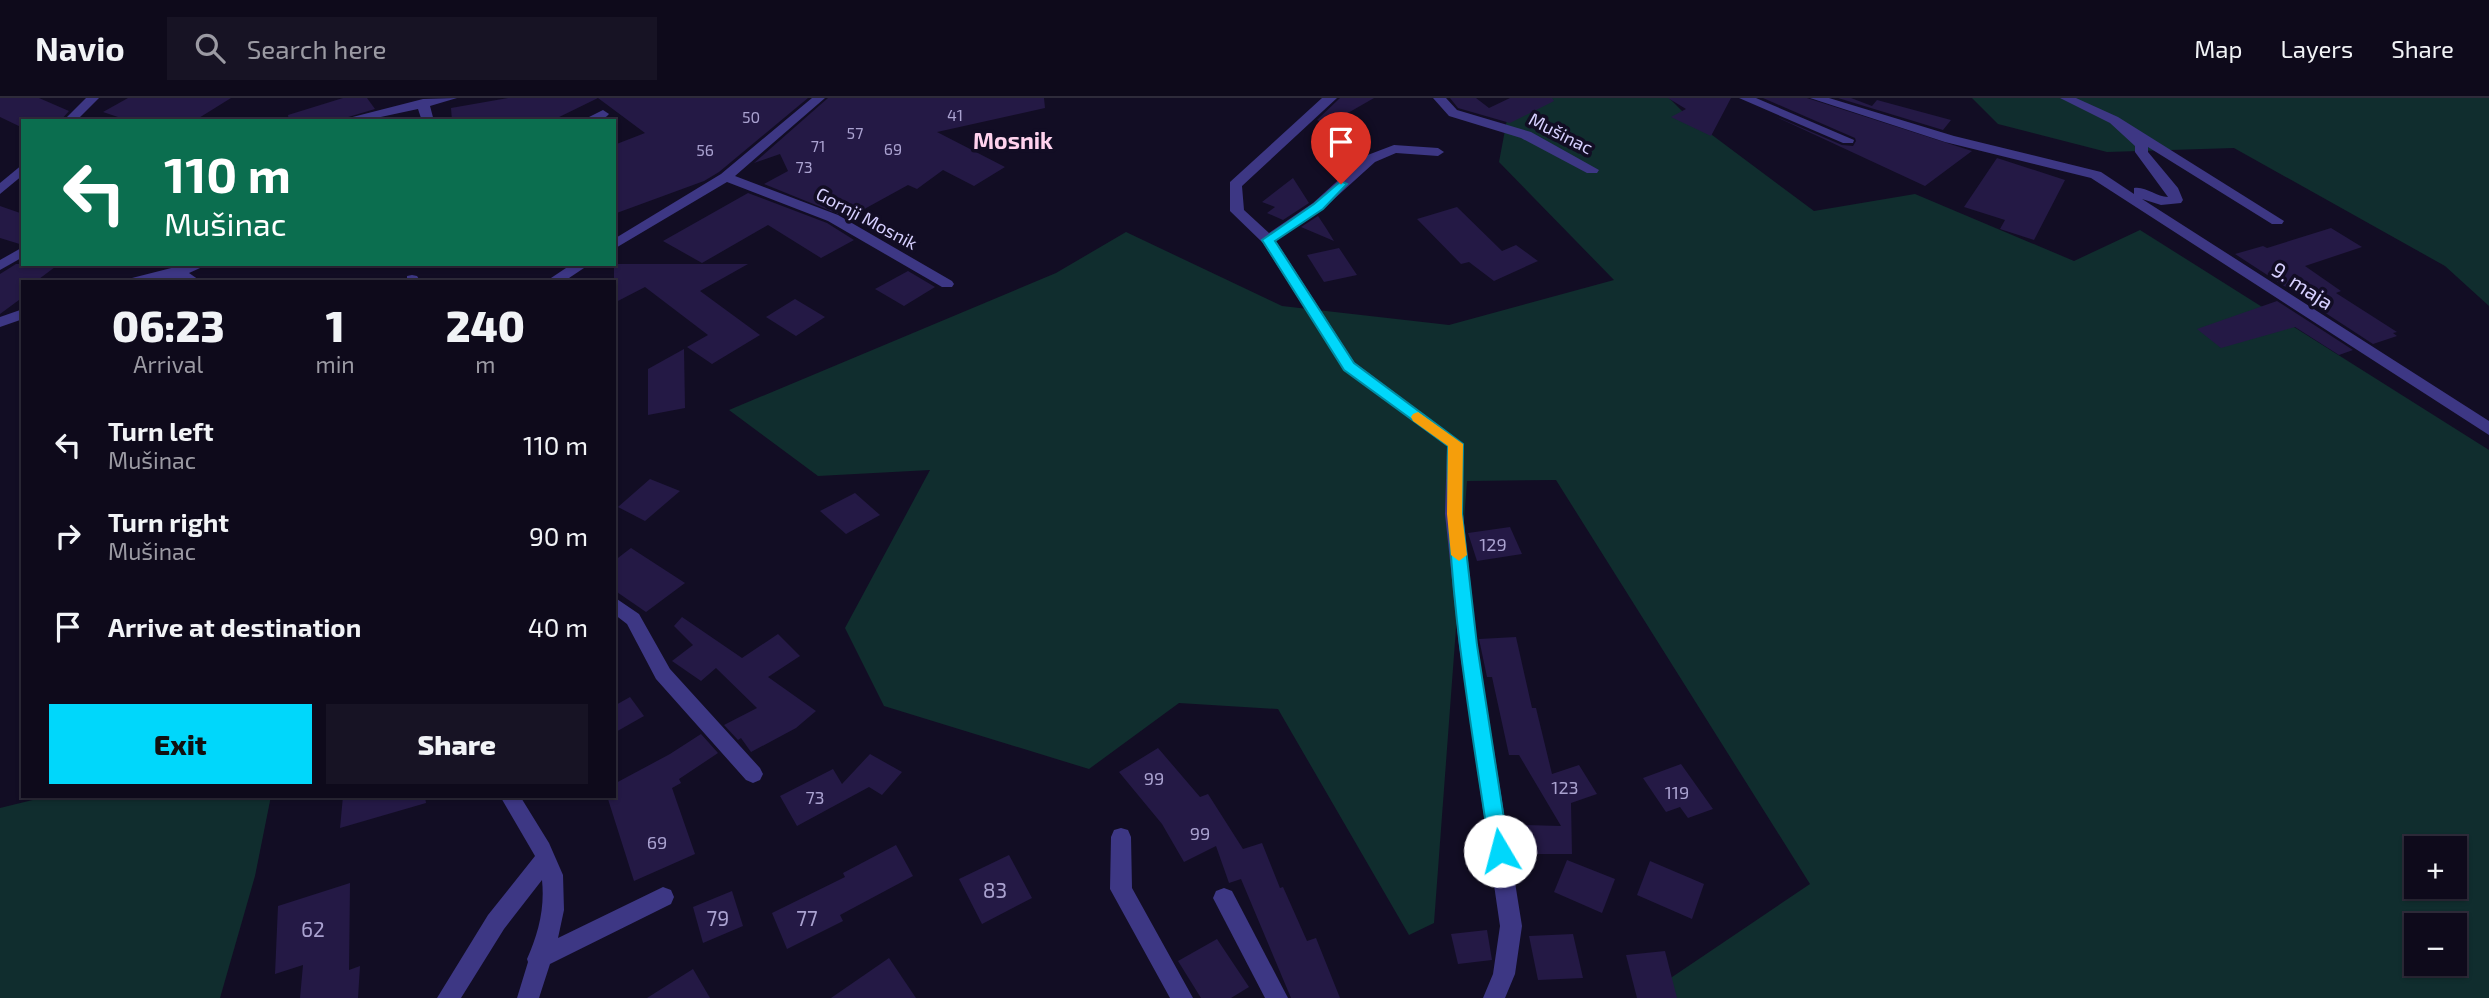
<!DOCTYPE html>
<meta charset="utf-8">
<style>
:root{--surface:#0e0a1b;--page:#171324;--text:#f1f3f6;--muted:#9b9aa3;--line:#2e2b3a;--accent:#00d7fb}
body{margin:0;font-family:"Exo 2",sans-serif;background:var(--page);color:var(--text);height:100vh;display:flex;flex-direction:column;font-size:26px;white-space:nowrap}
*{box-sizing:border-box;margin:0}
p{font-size:23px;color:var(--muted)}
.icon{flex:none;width:38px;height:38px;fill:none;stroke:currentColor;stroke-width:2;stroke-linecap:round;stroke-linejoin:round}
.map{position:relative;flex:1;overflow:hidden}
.side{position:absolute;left:21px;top:182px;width:595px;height:518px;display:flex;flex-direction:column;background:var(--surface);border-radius:0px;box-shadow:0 2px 5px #0004,0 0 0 2px var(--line)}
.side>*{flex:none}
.banner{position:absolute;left:21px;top:21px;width:595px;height:147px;border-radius:0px;box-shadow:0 2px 5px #0004,0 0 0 2px var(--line);background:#0b6e4f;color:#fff;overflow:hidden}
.buttons{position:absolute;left:2404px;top:738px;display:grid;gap:14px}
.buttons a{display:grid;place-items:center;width:63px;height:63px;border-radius:0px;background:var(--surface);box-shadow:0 2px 5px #0004,0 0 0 2px var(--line);font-size:35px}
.pin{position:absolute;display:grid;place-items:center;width:60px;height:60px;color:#fff;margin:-72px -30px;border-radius:50% 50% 50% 0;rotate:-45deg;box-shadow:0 0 7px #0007}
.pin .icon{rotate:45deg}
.me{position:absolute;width:77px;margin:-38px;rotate:352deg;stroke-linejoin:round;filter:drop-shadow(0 0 5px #0008)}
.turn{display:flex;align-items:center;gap:24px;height:147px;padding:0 28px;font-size:32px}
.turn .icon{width:91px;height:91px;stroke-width:2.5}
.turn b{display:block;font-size:49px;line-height:60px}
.eta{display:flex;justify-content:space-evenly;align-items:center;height:119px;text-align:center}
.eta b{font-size:42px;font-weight:800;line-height:49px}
.button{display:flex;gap:14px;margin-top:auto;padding:14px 28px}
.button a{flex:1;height:80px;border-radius:0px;background:var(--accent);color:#111;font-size:28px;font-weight:800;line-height:80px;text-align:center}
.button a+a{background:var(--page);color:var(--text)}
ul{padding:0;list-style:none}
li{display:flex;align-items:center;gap:21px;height:91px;padding:0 28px}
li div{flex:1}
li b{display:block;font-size:26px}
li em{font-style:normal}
header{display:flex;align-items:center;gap:42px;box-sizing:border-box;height:98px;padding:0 35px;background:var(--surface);border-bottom:2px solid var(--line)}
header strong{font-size:33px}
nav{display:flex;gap:38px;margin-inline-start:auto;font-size:24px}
.search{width:490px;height:63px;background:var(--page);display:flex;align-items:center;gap:18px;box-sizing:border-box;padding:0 24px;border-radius:0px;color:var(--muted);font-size:26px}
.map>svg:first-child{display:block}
.green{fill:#102d2e;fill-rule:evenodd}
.building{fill:#241945}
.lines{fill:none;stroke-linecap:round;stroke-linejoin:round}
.minor{fill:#3d3784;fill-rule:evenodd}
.route{fill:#00d7fb;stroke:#008ca3;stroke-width:2}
.slow{fill:#f59e0b}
.labels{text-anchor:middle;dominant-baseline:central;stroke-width:7;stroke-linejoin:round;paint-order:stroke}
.far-number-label{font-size:16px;fill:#aaa2d0}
.far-street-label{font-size:18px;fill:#d7d0ff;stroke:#120d24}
.number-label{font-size:18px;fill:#aaa2d0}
.street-label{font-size:21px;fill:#d7d0ff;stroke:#120d24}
.near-number-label{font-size:21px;fill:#aaa2d0}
.far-district-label{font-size:23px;font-weight:bold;fill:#ffd2ed;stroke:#120d24}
</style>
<header>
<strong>Navio</strong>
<div class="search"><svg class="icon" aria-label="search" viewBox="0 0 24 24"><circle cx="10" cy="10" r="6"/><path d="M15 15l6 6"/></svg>Search here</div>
<nav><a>Map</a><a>Layers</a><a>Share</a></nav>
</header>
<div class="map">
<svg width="2489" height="900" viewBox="0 0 2489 900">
<rect width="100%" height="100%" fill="#120d24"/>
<!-- green -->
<g class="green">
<path d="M1511 0H1669L1688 19 1814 113 1915 96 2074 163 2140 132 2489 352V900H1641L1810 786 1556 382 1467 383 1434 825 1409 837 1278 611 1179 605 1089 671 884 608 845 530 930 372 818 378 729 312 1056 175 1126 134 1282 208 1449 227 1614 182 1499 64ZM2417 751H2455V789H2417ZM2417 828H2455V866H2417Z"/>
<polygon points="1972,0 2489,0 2489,208 2445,168 2234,50 2107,54 1998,26"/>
<polygon points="49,698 271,698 255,778 220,900 0,900 0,710"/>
</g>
<!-- building -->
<g class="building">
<polygon points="0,0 39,0 69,13 60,23 23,23 23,30 0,19"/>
<polygon points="128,0 231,0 194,23 130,23 103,14"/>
<polygon points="343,0 367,0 375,11 335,23 289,23 288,17"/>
<polygon points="508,0 808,0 719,74 704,83 614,116 614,47 645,35 598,0 551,23 452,23 451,10"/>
<polygon points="828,0 1044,0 1045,10 937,34 1005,69 974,88 943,72 917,91 908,87 848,120 764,86 788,73 780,56 754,65"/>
<polygon points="1340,0 1374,0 1327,27 1317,22"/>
<polygon points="1450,0 1476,0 1489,10 1510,0 1552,0 1554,3 1510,25 1458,10"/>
<polygon points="1668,0 1731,0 1711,38 1671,19 1686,11"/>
<polygon points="1763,0 1807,0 1972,53 1925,88 1772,17 1842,47 1853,48 1856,43 1855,40"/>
<polygon points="1838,0 1851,0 1872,8 1877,2 1951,22 1943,32"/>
<polygon points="1997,60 2065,82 2034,142 2000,131 2005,122 1964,109"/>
<polygon points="1293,80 1309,105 1283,122 1267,115 1275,109 1262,104"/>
<polygon points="748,95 827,125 854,142 821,160 768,127 702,165 663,143"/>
<polygon points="0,108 23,116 23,147 0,140"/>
<polygon points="1457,109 1502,153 1516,147 1538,163 1494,183 1469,164 1461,166 1417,121"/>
<polygon points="1318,118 1326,130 1334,143 1301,129"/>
<polygon points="2331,130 2362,149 2305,168 2341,193 2336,195 2397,234 2393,235 2397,238 2373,246 2235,156 2263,148 2267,150"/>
<polygon points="1339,150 1357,177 1324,184 1307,157"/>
<polygon points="16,166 59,166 35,184 23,184 23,199 0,216 0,176"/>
<polygon points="614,166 748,166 700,193 760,237 712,266 687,249 708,237 645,189 614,205"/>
<polygon points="908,173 935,189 904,208 875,191"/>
<polygon points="795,201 825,219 796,238 766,219"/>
<polygon points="2277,203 2353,252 2339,257 2295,229 2221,250 2197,231"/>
<polygon points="684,251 685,310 648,317 648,271"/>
<polygon points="650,381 680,393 645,423 618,409"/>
<polygon points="855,395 880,417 846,436 820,413"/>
<polygon points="1510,429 1522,456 1477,463 1468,435"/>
<polygon points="631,450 685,485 646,514 614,492 614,463"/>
<polygon points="682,519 742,560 778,536 800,558 768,579 816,613 796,630 751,654 741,640 738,642 724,627 757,610 716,570 701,583 672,563 693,547 674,528"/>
<polygon points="1516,539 1532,610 1536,610 1552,676 1579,667 1597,696 1571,705 1572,756 1521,756 1519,727 1561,728 1519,657 1509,657 1492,579 1487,579 1479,541"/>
<polygon points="630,599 644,618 614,635 614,608"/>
<polygon points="701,636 718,655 679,681 681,685 672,690 695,756 634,783 607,698 614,698 614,686 670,656"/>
<polygon points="1158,650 1200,699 1208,696 1243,751 1262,745 1280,790 1283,789 1307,843 1316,840 1340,900 1291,900 1241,781 1229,785 1216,748 1184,764 1162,726 1119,674"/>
<polygon points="870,656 902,674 882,697 869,689 797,728 780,698 833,671 842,686"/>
<polygon points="1681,666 1713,711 1688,720 1680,709 1666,714 1643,680"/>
<polygon points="343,698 425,698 426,705 340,730"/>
<polygon points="896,747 913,778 840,817 843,823 787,851 772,815 845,779 843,775"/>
<polygon points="1009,757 1032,800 982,826 959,781"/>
<polygon points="1567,762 1615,781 1602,815 1554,794"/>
<polygon points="1650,763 1704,786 1692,821 1637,797"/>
<polygon points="350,785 349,872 360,868 358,900 300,900 303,867 275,876 278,808"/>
<polygon points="732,793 743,828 703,845 693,809"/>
<polygon points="1487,832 1492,862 1458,866 1451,836"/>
<polygon points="1573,836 1583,880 1538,882 1529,838"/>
<polygon points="1217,841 1249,889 1231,900 1201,900 1178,863"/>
<polygon points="1665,853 1677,900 1637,900 1626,857"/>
<polygon points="889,860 916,900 831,900"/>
<polygon points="693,871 710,900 647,900"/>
</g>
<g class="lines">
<!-- minor -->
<g class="minor">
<polygon points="86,0 99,0 76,23 63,23"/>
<polygon points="457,0 430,8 434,23 422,23 418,11 362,23 337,23 423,1"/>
<polygon points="812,0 825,0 735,78 838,117 952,183 954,186 952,189 942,189 828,123 727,84 614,151 614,141 721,76"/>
<polygon points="1322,0 1337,0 1242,88 1244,112 1269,135 1313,105 1365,58 1394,47 1438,50 1444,54 1438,58 1396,55 1375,64 1323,111 1276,143 1354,264 1463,346 1463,416 1477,547 1522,828 1515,876 1505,900 1483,900 1493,876 1500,828 1459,547 1445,416 1447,348 1344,272 1263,145 1230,113 1230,84"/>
<polygon points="1433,0 1446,0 1457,12 1531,34 1599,72 1597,75 1587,75 1521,40 1449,18"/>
<polygon points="1739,0 1756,0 1854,42 1853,45 1843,45"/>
<path d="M1810 0H1829L1954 38 2101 74 2134 96V90C2146 88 2156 99 2168 99L2135 54V48L2110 25 2060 0H2076L2118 19 2284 123 2282 126H2272L2148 49V54L2178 90 2183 102 2181 105 2161 107 2142 101 2489 323V337L2091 80 1945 44Z"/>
<path d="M603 12 609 16C602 24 591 23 581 23Z"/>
<polygon points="23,66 23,77 0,96 0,85"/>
<polygon points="23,149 23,159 0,172 0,162"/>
<polygon points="187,166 209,166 189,175 202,184 183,184 174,180 155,184 126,184 128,181"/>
<polygon points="572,166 590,166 563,184 545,184"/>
<polygon points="412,177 417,178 421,184 407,184 407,178"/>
<polygon points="23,211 23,221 0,229 0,219"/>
<polygon points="614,499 639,516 670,571 760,670 763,676 760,682 753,685 746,682 656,581 627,526 614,516"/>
<path d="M500 698H520L549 745 563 777 564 812 558 840 663 789 671 792 674 799 671 806 550 866 539 900H517L528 864 527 861C538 836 545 811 542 782L504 831 461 900H437L488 817 535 758Z"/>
<polygon points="1121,730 1128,732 1131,739 1132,790 1193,900 1170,900 1110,791 1111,739 1114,732"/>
<polygon points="1224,790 1232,793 1288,900 1265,900 1213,800 1216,793"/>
</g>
</g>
<!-- route -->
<path class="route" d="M1341 83 1347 86 1323 111 1275 143 1354 265 1463 346 1462 416 1477 547 1509 753 1507 759 1500 762 1493 759 1490 753C1470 619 1445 485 1448 348L1344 272 1262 142 1314 106Z"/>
<!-- slow -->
<polygon class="slow" points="1418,314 1463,346 1462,416 1467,457 1459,463 1451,457 1447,416 1448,348 1413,323 1411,319 1413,316"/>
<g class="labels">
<!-- far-number labels -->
<g class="far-number-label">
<text x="955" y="16">41</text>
<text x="751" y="18">50</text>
<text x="855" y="34">57</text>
<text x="818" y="47">71</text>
<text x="893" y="50">69</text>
<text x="705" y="51">56</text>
<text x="804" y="68">73</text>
</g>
<!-- far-street labels -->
<g class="far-street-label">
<text transform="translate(1561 35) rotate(27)">Mušinac</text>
<text transform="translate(867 120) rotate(28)">Gornji Mosnik</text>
</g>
<!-- number labels -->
<g class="number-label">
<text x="1493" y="446">129</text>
<text x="1154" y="680">99</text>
<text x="1565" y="689">123</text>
<text x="1677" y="694">119</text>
<text x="815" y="699">73</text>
<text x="1200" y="735">99</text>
<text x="657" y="744">69</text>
</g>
<!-- street labels -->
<g class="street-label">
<text transform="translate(2303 187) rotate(33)">9. maja</text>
</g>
<!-- near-number labels -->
<g class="near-number-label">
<text x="995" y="791">83</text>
<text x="718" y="819">79</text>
<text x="807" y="819">77</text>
<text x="313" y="830">62</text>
</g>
<!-- far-district labels -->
<g class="far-district-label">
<text x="1013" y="42">Mosnik</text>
</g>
</g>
</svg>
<div class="buttons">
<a>+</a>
<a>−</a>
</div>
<div class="pin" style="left:1341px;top:86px;background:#d93025"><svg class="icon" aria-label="arrive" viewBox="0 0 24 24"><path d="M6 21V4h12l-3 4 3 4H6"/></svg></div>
<svg class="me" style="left:1500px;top:753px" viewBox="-20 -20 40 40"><circle r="19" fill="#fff"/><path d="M0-13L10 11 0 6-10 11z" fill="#00d7fb"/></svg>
<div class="banner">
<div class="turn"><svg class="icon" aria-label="left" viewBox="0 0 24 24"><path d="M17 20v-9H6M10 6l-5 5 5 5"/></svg><div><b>110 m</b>Mušinac</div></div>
</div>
<section class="side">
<div class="eta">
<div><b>06:23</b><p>Arrival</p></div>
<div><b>1</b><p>min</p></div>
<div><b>240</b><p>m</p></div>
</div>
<ul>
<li><svg class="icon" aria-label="left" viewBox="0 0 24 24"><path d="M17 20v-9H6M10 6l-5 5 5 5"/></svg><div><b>Turn left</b><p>Mušinac</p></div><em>110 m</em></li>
<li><svg class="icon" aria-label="right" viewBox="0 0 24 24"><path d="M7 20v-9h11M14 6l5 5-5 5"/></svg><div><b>Turn right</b><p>Mušinac</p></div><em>90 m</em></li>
<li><svg class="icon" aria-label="arrive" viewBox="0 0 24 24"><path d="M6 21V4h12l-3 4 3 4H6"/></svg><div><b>Arrive at destination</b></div><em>40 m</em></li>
</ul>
<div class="button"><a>Exit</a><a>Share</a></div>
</section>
</div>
